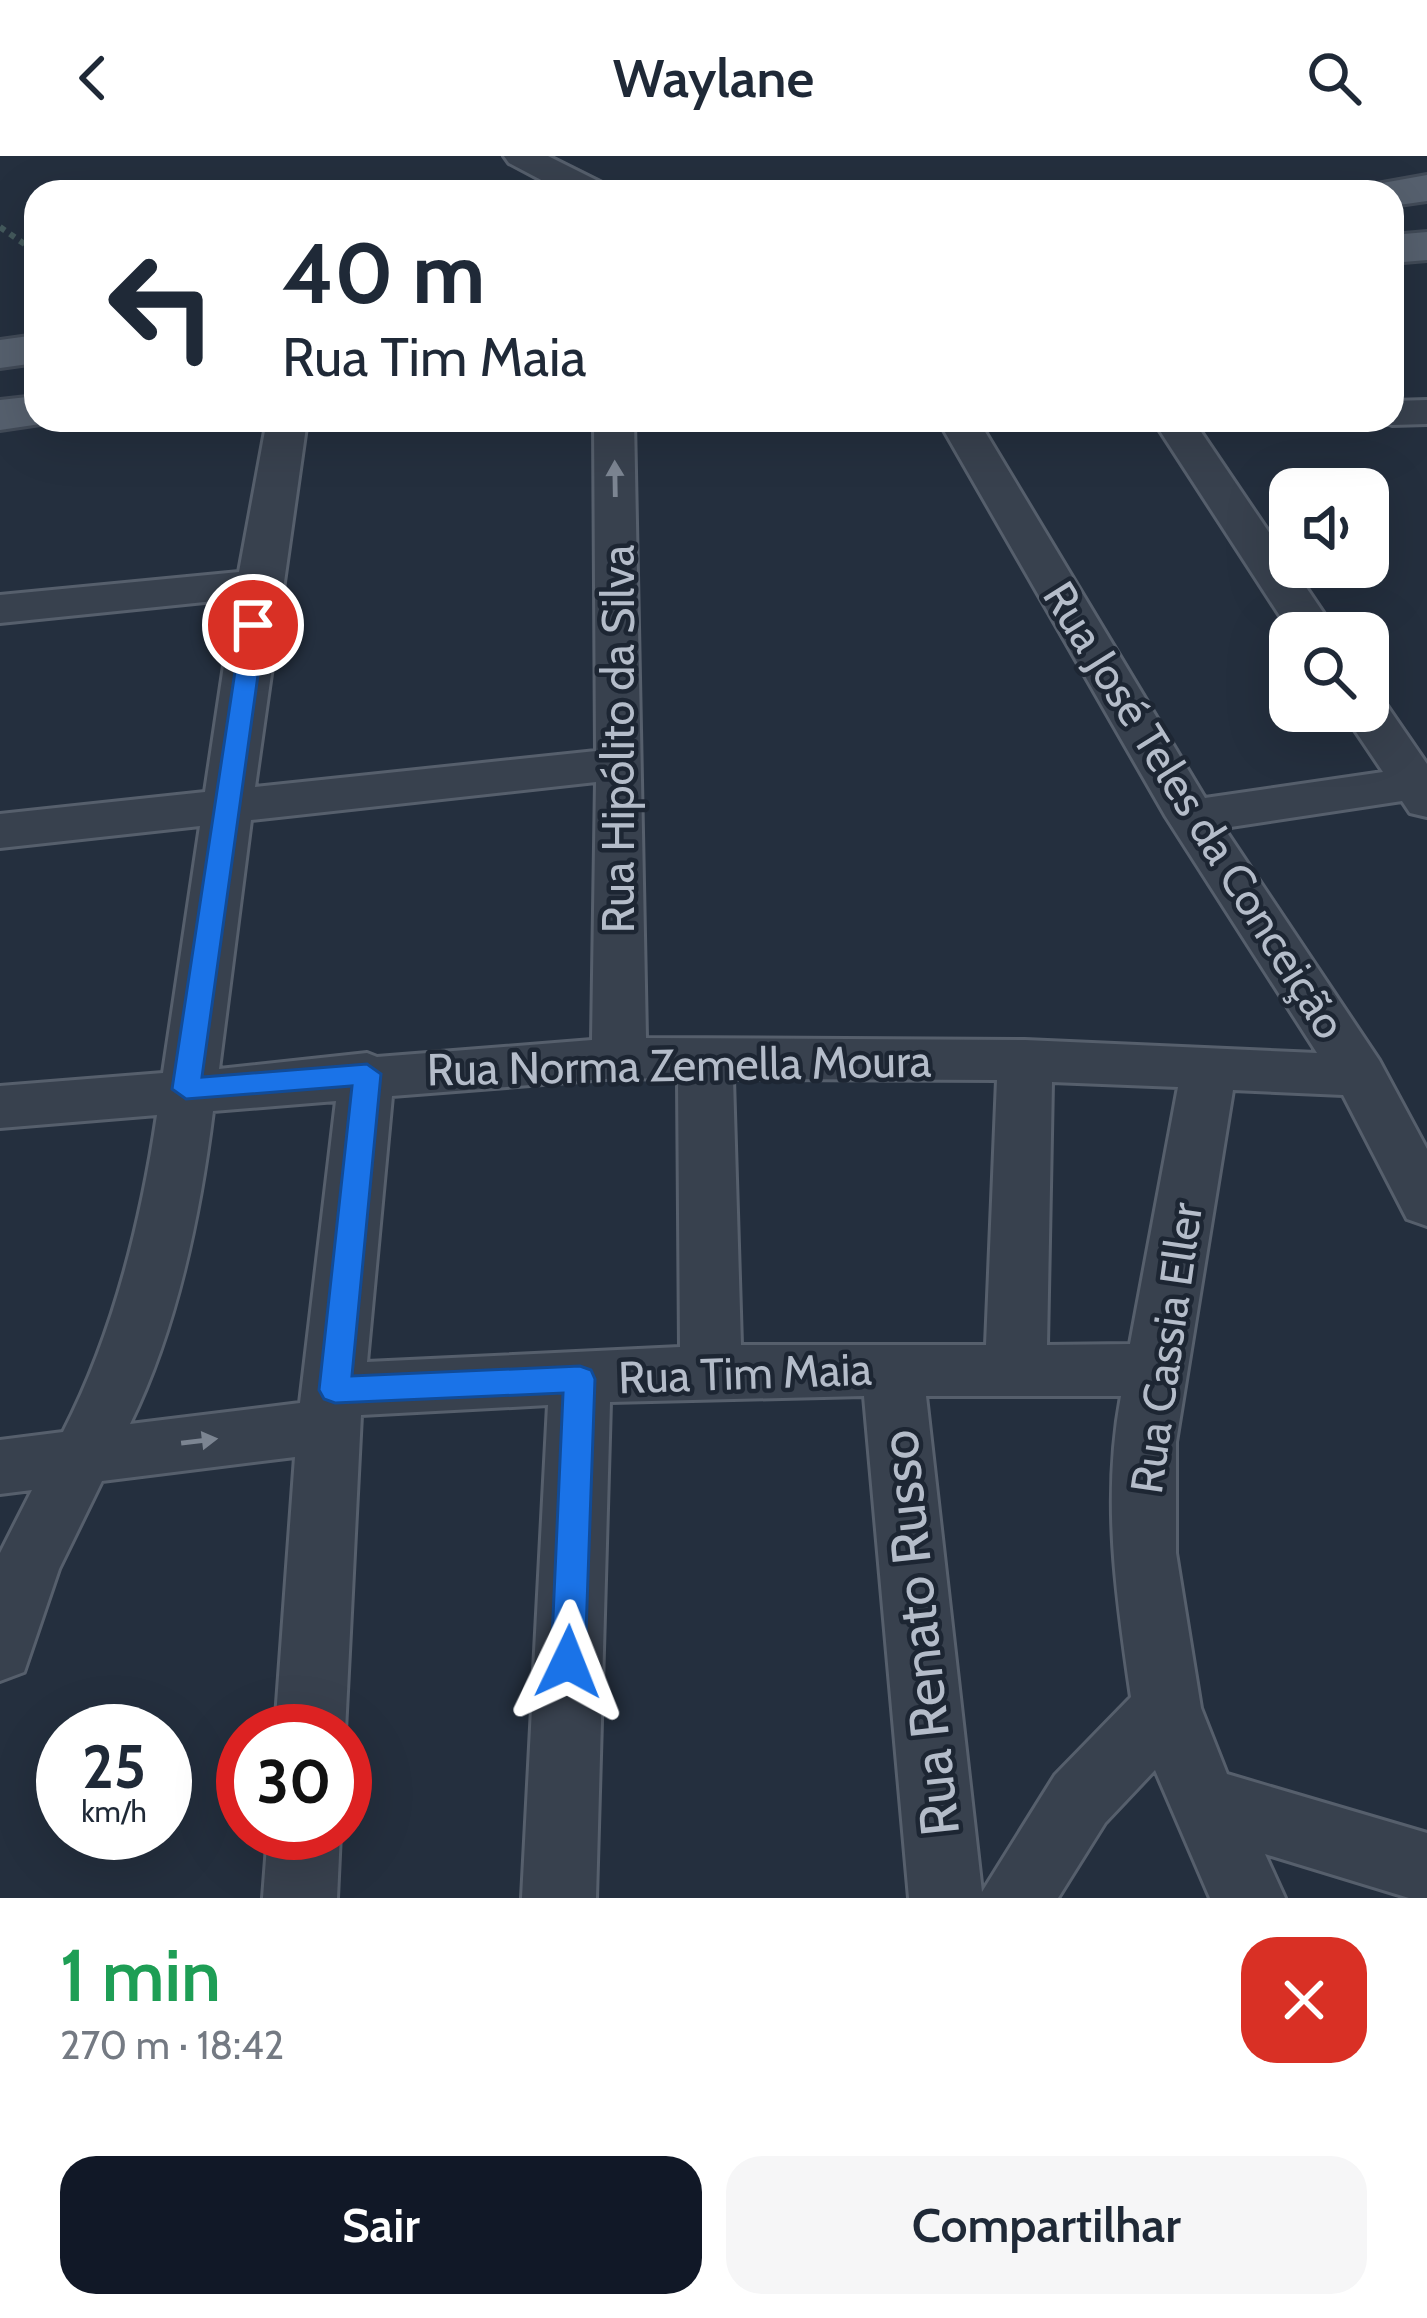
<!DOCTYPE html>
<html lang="pt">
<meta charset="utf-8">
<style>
:root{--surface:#fff;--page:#f6f6f7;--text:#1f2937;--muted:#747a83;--accent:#111827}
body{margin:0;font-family:Cabin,sans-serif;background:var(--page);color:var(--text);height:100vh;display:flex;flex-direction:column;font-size:45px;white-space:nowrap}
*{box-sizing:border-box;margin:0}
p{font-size:39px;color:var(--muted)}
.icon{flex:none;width:66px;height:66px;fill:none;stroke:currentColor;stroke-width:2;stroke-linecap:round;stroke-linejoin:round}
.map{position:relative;height:1742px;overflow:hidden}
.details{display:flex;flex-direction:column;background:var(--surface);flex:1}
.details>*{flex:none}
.top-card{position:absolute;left:24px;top:24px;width:1380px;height:252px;border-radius:36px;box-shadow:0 12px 48px #0002;background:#fff;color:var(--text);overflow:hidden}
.tools{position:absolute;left:1269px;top:312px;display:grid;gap:24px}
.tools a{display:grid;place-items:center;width:120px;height:120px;border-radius:24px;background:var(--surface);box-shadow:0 12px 48px #0002;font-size:60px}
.speed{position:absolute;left:36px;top:1548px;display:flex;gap:24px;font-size:60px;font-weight:700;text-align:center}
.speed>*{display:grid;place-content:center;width:156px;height:156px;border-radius:50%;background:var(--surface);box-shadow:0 12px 48px #0002;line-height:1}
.speed small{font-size:30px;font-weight:400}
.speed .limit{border:18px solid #d22;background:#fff;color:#111}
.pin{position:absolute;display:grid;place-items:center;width:102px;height:102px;color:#fff;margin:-51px;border:6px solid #fff;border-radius:50%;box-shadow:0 3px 12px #0007}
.me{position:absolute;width:132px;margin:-66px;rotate:2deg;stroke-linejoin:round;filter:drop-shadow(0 0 9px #0008)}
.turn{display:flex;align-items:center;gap:42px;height:252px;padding:0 60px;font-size:54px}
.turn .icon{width:156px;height:156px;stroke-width:2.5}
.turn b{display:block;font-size:84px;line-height:102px}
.round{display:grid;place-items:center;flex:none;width:126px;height:126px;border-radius:36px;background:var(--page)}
.overview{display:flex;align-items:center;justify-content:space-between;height:204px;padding:0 60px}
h1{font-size:72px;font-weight:600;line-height:90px;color:#1e9e55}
.cta{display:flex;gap:24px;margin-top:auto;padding:24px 60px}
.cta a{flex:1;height:138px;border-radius:36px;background:var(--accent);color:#fff;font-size:48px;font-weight:600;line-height:138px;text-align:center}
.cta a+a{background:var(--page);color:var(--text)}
header{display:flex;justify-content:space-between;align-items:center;height:156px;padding:0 60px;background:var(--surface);font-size:54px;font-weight:600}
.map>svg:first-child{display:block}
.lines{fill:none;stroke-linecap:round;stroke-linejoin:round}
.minor-casing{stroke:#565f6c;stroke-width:6}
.major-casing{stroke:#414a57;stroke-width:6}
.path{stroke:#44595c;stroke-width:6;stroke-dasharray:6 6;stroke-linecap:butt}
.minor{fill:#38414e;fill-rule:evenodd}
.major{fill:#56606e;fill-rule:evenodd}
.oneway{fill:#7c8592}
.route{fill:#1a73e8;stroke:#114b97;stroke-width:3}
.labels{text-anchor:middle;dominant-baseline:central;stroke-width:9;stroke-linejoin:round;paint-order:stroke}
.street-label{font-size:45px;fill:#b4bcc9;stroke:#1d2633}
.near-street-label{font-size:54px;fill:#b4bcc9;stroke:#1d2633}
</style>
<header><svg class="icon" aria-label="back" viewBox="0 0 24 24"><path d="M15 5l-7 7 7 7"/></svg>Waylane<svg class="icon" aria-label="search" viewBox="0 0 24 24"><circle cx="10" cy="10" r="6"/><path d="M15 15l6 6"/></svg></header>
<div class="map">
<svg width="1427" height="1742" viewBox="0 0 1427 1742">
<rect width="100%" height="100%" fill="#242f3e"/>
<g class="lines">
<defs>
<g id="minor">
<polygon points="504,0 548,0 604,28 609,36 564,36 509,7"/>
<polygon points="1427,244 1427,268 1392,269 1377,264 1392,264 1392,245"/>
<path d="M267 264H307L255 631 596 595 594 264H634L646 882 1025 884 1317 897 1166 661 938 264H978L1205 642 1383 616 1342 555H1368V541L1383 544 1427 608V661L1410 657 1402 645 1224 672 1379 904 1427 993V1070L1407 1063 1343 939 1233 934 1176 1286V1397L1201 1552 1227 1618 1427 1677V1742H1409L1265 1698 1285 1742H1210L1155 1614 1105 1667 1058 1742H909L864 1240 610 1246 596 1742H522L548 1249 361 1259 345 1575H275L295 1301 102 1325 59 1413 24 1516 0 1525V1397L32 1334 0 1338V1284L63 1276C113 1179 141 1067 157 959L0 972V930L163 917 200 670 0 692V658L205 636 234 443 0 467V439L239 416ZM596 626 592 884 377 901 367 897 219 913 251 664ZM619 922 678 923 680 1191 367 1206 392 940ZM733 923 997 924 986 1189H741ZM1052 926 1178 931 1130 1188 1047 1189ZM336 945 300 1247 130 1268C177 1172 200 1060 213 955ZM926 1240H1121C1102 1342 1116 1439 1131 1541L1055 1619 982 1736Z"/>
<polygon points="1153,264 1193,264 1337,477 1291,477"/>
<polygon points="268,1677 340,1677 337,1742 263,1742"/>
</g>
<g id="major">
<polygon points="1427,19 1427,45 1392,50 1392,36 1371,36 1377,28"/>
<polygon points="1427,76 1427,104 1392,107 1392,79"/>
<polygon points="36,179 36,207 0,212 0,184"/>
<polygon points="36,240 36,264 54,266 0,274 0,244"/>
</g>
</defs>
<!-- minor casing -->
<use href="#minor" class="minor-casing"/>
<!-- major casing -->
<use href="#major" class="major-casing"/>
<!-- path -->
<polyline class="path" points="0,71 36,96"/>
<!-- minor -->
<use href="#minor" class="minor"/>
<!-- major -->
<use href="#major" class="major"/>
</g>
<!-- one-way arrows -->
<defs><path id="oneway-solid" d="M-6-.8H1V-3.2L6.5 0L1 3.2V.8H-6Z" transform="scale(3)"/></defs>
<g class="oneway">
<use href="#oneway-solid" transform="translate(615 323) rotate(-91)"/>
<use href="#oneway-solid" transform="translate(199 1285) rotate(-7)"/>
</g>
<!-- route -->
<polygon class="route" points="253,462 265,469 202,921 367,908 381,918 352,1220 580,1210 591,1214 595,1223 585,1506 580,1517 568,1522 556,1517 551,1506 563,1237 335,1247 324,1243 319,1234 352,930 186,943 172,933 242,469"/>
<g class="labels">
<!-- street labels -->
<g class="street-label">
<text transform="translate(618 583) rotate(-90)">Rua Hipólito da Silva</text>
<text transform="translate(1195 654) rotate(58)">Rua José Teles da Conceição</text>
<text transform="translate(679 909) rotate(-1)">Rua Norma Zemella Moura</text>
<text transform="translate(1166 1192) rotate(-82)">Rua Cassia Eller</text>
<text transform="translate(745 1217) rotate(-2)">Rua Tim Maia</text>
</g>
<!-- near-street labels -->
<g class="near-street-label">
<text transform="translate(919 1477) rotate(-96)">Rua Renato Russo</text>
</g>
</g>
</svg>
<div class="tools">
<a><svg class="icon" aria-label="sound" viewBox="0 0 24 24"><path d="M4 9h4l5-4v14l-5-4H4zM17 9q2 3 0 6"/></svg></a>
<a><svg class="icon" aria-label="search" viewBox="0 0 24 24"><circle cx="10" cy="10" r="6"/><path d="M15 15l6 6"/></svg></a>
</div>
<div class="speed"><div>25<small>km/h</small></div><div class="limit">30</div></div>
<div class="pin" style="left:253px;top:469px;background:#d93025"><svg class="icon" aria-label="arrive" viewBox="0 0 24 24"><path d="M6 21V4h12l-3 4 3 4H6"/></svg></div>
<svg class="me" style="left:568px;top:1506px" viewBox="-20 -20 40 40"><path d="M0-17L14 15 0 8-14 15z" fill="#1a73e8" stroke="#fff" stroke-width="4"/></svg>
<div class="top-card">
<div class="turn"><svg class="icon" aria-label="left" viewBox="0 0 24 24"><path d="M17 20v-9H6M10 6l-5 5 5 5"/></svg><div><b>40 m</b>Rua Tim Maia</div></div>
</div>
</div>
<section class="details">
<div class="overview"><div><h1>1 min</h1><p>270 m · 18:42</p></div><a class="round" style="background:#d93025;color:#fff"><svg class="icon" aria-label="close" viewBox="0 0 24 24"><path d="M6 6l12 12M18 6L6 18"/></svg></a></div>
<div class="cta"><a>Sair</a><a>Compartilhar</a></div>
</section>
